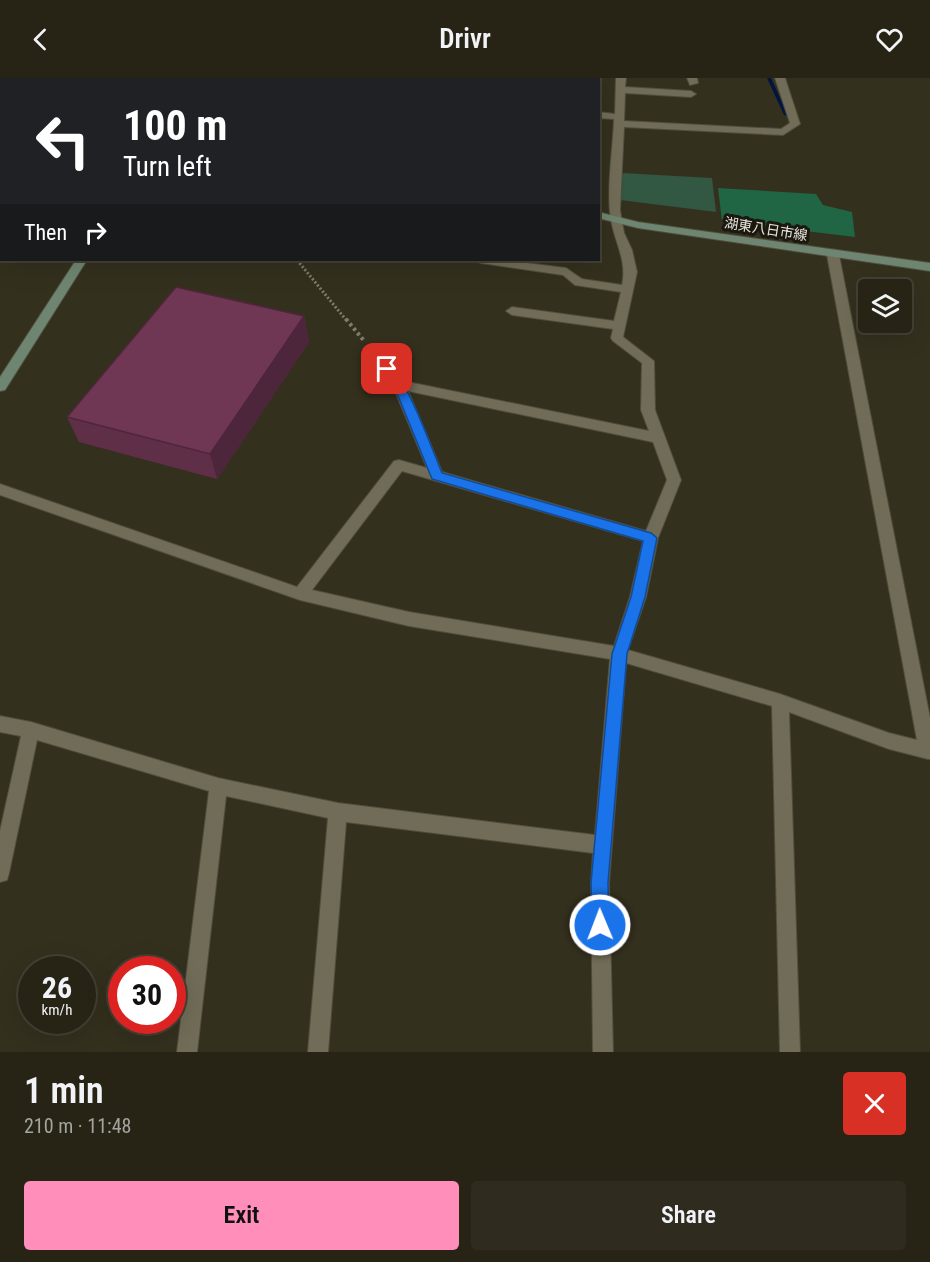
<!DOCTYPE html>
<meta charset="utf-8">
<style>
:root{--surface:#272416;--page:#2f2c1f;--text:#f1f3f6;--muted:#a4a4a1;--line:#434135;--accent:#ff8eba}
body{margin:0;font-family:"Roboto Condensed","Noto Sans JP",sans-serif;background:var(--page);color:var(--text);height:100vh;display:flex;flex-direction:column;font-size:22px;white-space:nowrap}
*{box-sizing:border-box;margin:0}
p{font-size:20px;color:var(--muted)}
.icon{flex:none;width:33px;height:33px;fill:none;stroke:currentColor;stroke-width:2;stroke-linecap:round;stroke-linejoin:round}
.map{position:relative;height:974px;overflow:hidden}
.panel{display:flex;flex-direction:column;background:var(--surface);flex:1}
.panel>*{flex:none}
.hud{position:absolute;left:0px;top:0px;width:600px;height:183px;box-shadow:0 6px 24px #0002,0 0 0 2px var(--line);background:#202124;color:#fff;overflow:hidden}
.controls{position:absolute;left:858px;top:201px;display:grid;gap:12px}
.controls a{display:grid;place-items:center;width:54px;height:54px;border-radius:6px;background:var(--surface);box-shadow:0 6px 24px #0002,0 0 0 2px var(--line);font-size:30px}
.speed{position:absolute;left:18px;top:878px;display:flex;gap:12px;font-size:30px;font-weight:700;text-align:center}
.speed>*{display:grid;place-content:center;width:78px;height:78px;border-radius:50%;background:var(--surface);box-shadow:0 6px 24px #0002,0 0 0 2px var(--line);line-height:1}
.speed small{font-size:15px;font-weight:400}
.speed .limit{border:9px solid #d22;background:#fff;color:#111}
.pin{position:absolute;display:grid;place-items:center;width:51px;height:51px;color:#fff;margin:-26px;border-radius:12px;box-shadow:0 3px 9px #0006}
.me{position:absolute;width:66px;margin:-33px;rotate:359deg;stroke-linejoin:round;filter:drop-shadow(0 0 4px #0008)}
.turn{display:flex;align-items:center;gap:21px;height:126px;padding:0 24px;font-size:27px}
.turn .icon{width:78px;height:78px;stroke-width:2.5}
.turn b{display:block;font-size:42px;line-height:51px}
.then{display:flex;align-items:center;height:57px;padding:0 24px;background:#0003;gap:12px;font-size:22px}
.round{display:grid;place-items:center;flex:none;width:63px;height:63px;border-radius:6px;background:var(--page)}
.overview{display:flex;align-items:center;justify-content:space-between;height:102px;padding:0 24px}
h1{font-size:36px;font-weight:600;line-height:45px}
.action{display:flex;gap:12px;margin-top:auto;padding:12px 24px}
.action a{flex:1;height:69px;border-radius:6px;background:var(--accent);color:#111;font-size:24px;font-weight:600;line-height:69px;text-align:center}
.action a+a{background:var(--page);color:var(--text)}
header{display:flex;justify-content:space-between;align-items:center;height:78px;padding:0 24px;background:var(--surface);font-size:27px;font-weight:600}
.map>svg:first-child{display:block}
.green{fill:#325742}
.forest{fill:#206544}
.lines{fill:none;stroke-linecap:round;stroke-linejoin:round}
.stream{fill:#021440;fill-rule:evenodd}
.street-casing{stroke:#504d3c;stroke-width:2}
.secondary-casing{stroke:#504d3c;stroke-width:2}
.path-far1{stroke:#7f7c6d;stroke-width:3;stroke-dasharray:2 2;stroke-linecap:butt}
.path{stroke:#7f7c6d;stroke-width:4;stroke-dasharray:3 3;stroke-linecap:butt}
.street{fill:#706c57;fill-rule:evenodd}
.secondary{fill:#6e8671;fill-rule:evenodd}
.wall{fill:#5f2f48}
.shaded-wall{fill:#4e263b}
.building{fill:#6f3754;stroke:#4e263b;stroke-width:1.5}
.route{fill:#1a73e8;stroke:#114b97;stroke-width:1.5}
.labels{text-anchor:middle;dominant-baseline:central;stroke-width:6;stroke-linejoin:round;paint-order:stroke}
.far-street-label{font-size:14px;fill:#e5e2d7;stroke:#1a1810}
</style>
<header><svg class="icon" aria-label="back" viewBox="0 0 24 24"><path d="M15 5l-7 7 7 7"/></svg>Drivr<svg class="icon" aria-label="heart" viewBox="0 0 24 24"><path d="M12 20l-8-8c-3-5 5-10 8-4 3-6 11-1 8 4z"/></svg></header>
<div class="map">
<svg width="930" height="974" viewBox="0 0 930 974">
<rect width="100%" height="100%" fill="#34301e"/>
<!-- green -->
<polygon class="green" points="622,95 712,100 716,134 620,122"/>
<!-- forest -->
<polygon class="forest" points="718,110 816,116 823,127 852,134 855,159 722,143"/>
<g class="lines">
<!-- stream -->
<polygon class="stream" points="767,0 771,0 788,37 788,38 784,37"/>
<defs>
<g id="street">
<rect x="458" y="0" width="10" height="2"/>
<path d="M616 0H626L625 9 691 13 696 16 691 19 625 15 624 43 781 51 790 45 775 0H785L800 46 783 57 624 49 620 132 624 155 632 172 637 194 623 259 654 283 655 332 681 402 658 460 646 519 628 572 780 616 889 655 917 662 827 177 833 174 839 177 930 640V681H928L889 671 789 634 800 974H780L772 628 626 585 609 805 613 974H593L591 805 593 775 346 744 328 974H308L328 740 226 718 197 974H177L209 713 37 662 9 795 7 802 0 804V753L21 658 0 654V638L31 644 218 700 338 725 595 757 610 581 409 548 300 522 0 417V406L297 509 394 383 399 382 427 390 393 308 371 279 369 276 371 273H379L403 303 649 353 641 332 642 285 613 263 611 260 613 251 512 237 506 233 512 229 614 243 621 214 575 207 563 197 481 185 475 182H502L566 190 582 201 622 207C628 181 612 160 610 135 607 104 613 72 614 41L598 40V34L615 36ZM408 313 653 364 667 402 646 453 442 394ZM402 393 643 463 630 519 614 568 409 534 312 512Z"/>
<polygon points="687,0 697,0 698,5 690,7"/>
</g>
<g id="secondary">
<polygon points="200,0 210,0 200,2"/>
<rect x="0" y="97" width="2" height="6"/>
<polygon points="598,134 638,144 930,185 930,193 638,150 598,140"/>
<polygon points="76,182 87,182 5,312 0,313 0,299"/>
</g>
</defs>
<!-- street casing -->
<use href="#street" class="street-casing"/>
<!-- secondary casing -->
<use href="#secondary" class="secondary-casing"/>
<!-- path-far1 -->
<polyline class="path-far1" points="297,182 347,243"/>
<!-- path -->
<polyline class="path" points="346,241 365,264"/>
<!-- street -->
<use href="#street" class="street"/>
<!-- secondary -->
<use href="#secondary" class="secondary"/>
</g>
<!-- wall -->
<polygon class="wall" points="304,238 309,264 217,401 79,364 67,339"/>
<!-- shaded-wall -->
<polygon class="shaded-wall" points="304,238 309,264 217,401 210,376"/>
<!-- building -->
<g class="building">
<polygon points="133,0 169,0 169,2 118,2"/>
<polygon points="176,209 304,238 210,376 67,339"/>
</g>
<!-- route -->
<path class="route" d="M387 288C405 294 433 374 442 395L651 455 657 460 645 519 627 576 608 805 609 847 607 853 600 856 594 853 592 847 591 805 612 576 631 519 643 463 432 401 394 308 381 291Z"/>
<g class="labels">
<!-- far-street labels -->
<g class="far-street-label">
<text transform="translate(766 151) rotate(9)">湖東八日市線</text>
</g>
</g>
</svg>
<div class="controls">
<a><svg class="icon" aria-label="layers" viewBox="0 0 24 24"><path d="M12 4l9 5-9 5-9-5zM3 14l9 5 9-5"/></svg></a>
</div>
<div class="speed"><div>26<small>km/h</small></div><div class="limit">30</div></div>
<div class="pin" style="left:387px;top:291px;background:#d93025"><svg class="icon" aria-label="arrive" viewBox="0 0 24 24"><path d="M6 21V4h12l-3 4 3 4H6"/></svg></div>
<svg class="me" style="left:600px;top:847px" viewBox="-20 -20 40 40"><circle r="17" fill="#1a73e8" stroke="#fff" stroke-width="3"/><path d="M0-11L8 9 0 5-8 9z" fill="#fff"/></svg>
<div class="hud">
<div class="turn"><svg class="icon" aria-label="left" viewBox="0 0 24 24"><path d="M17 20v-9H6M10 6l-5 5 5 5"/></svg><div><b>100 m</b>Turn left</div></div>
<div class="then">Then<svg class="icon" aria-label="right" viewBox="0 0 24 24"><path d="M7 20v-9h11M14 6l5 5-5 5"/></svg></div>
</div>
</div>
<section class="panel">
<div class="overview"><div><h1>1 min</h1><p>210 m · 11:48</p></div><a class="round" style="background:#d93025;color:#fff"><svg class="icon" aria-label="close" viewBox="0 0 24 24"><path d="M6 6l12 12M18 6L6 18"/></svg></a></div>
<div class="action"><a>Exit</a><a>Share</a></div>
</section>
